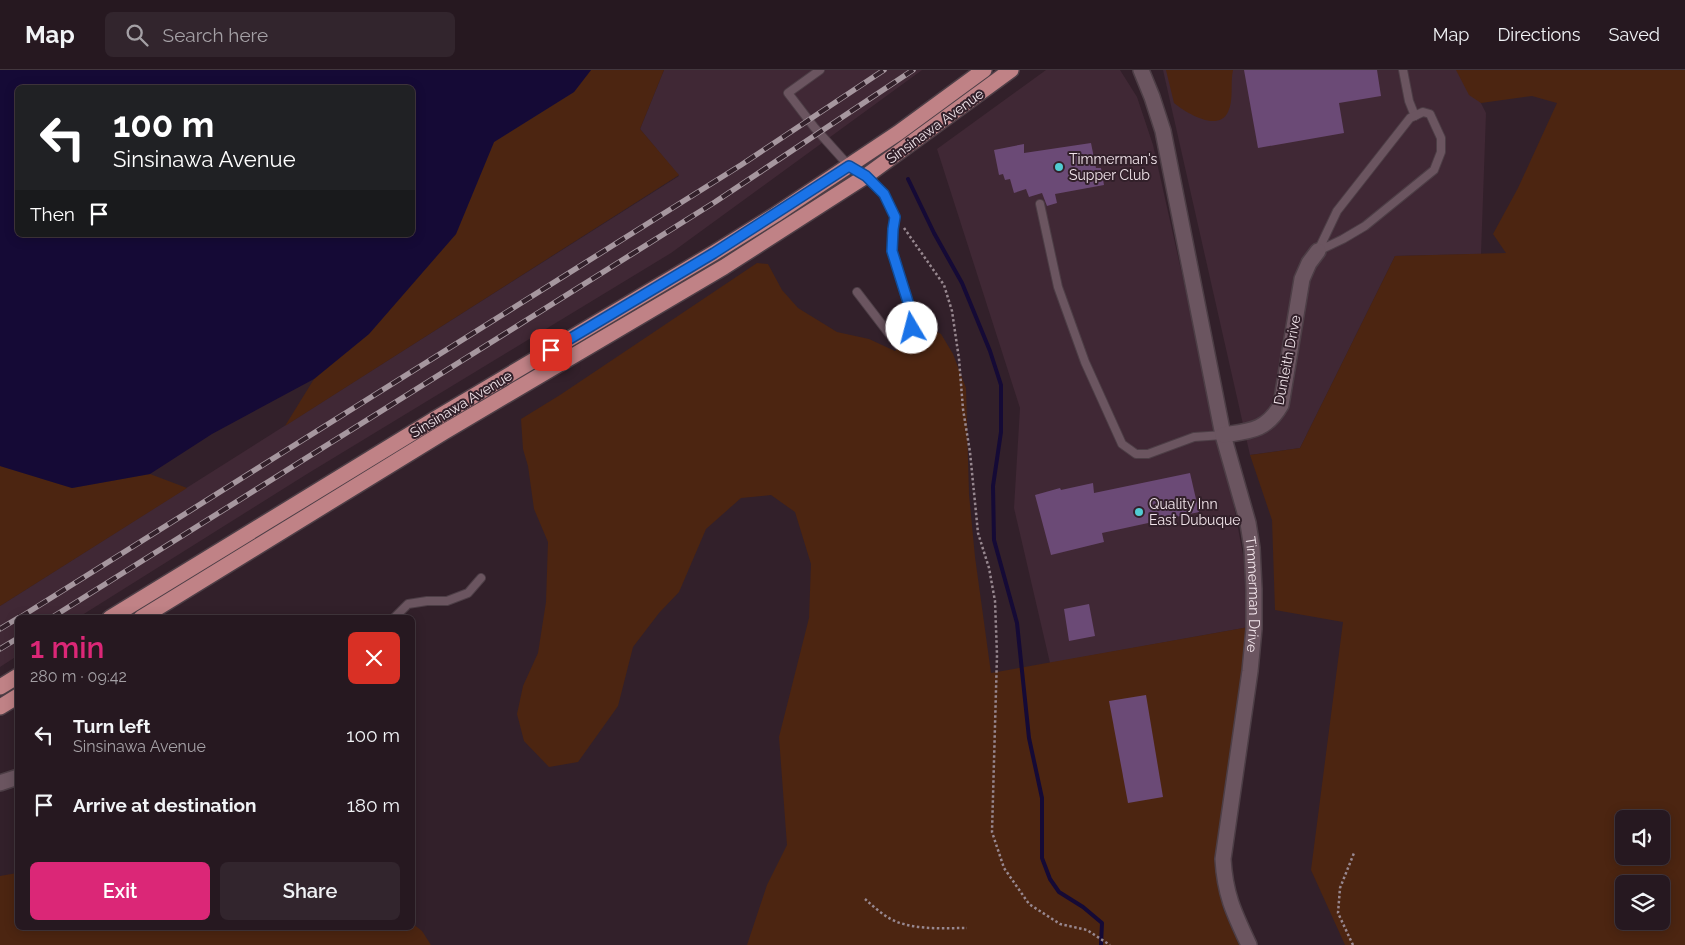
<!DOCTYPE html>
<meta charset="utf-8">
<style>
:root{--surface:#261820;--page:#32252d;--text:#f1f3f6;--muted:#a4a0a5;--line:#42373e;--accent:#db2777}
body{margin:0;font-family:Raleway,sans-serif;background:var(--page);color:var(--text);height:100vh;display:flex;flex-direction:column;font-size:19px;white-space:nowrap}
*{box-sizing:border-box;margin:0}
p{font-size:16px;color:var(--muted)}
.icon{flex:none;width:28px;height:28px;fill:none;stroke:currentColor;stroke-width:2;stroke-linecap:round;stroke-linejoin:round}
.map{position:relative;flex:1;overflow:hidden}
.panel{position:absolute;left:15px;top:545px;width:400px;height:315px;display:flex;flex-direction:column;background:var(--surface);border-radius:8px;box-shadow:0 2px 12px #0003,0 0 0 1px var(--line)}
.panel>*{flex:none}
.banner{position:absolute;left:15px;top:15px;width:400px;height:152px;border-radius:8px;box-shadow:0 2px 12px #0003,0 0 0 1px var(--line);background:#202124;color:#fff;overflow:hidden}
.fabs{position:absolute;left:1615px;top:740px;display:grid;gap:10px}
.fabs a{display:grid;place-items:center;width:55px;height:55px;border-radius:8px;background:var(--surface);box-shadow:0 2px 12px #0003,0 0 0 1px var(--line);font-size:25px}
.pin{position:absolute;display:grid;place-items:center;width:42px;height:42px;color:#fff;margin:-21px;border-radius:10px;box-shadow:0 2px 8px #0006}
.me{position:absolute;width:55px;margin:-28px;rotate:352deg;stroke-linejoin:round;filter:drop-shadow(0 0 4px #0008)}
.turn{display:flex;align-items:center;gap:18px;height:105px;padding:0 15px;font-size:22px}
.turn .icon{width:65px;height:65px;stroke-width:2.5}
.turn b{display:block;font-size:35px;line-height:42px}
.then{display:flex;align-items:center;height:48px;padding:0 15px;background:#0003;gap:10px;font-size:19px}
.round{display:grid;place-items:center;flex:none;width:52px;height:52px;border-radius:8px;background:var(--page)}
.headline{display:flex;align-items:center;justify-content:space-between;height:85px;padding:0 15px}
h1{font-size:30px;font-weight:600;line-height:38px;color:var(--accent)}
.cta{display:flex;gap:10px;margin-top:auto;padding:10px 15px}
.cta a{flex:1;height:58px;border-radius:8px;background:var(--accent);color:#fff;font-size:20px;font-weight:600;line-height:58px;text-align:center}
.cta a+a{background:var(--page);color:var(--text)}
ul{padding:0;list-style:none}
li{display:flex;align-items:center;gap:15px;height:70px;padding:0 15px}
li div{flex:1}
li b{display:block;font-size:19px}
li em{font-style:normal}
header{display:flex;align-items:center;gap:30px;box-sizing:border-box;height:70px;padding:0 25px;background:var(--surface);border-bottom:1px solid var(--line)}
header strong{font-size:24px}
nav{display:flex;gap:28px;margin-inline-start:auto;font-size:18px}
.search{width:350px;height:45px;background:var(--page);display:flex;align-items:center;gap:12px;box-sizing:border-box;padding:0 18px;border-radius:8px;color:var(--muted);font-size:19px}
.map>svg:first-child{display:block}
.built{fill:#402835}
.green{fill:#4c2511;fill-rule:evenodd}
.water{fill:#150a36;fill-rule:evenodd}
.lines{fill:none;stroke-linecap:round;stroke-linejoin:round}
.stream{stroke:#150a36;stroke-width:4}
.building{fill:#6b4a76}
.service-casing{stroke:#4d3e46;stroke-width:10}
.minor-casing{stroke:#4d3e46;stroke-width:18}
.trunk-casing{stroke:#4d3e46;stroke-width:18}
.path{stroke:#988890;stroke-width:2.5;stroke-dasharray:2.5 2.5;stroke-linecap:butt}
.service{stroke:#6b5560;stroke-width:8}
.minor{stroke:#6b5560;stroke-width:15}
.trunk{stroke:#c08286;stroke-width:15}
.rail-casing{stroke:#a6979f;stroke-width:5.5}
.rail{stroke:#32202a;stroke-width:4;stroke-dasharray:11;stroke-linecap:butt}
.route-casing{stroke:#114b97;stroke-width:12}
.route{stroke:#1a73e8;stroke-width:9}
.poi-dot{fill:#51ccd2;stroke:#32202a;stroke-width:2}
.labels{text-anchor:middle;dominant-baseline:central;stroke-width:4;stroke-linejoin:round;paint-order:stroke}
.street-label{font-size:14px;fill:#f2e5eb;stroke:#32202a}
.poi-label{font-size:14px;fill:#f2e5eb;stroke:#32202a;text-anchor:start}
</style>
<header>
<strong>Map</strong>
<div class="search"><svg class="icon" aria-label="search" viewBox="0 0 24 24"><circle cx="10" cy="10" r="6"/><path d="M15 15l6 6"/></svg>Search here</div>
<nav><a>Map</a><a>Directions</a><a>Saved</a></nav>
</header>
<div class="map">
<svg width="1685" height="875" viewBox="0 0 1685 875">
<rect width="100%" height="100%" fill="#32202a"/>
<!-- built -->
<g class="built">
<polygon points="664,0 922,0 671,183 307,404 79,547 18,548 17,586 0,597 0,536 679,106 640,59"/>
<polygon points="1046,0 1120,0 1137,27 1153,75 1233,431 1244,490 1249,557 1050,593 1014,438 1020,338 937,79"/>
<polygon points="1163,0 1464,0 1486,43 1481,184 1395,186 1300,378 1250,385"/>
</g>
<!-- green -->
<g class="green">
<polygon points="591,0 664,0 640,59 679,105 285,356 314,309 369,264 456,164 494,72 574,22"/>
<path d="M1166 0H1233C1230 13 1234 30 1228 42 1218 63 1185 42 1174 33Z"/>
<path d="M1456 0H1685V875H1345L1311 800 1343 552 1275 540 1272 450 1250 385 1300 378 1395 186 1506 183 1493 164 1518 118 1557 33 1532 26 1481 33 1469 25ZM1624 749H1661V786H1624ZM1624 814H1661V851H1624Z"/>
<polygon points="757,193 768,194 782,220 798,238 837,262 869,269 895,281 919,258 930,258 941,264 953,284 966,318 969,424 975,487 991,603 1249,557 1218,807 1223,838 1239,875 747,875 767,815 787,775 779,667 809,548 811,494 795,442 771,425 741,428 706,459 679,522 659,543 633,577 618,636 578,692 549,697 524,671 517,644 523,616 538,583 546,532 548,472 534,439 528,396 523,379 521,349 560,325"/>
<polygon points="0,396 72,418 150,404 187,418 0,536"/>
<polygon points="17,803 18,858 412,858 413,854 422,861 431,875 0,875 0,806"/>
</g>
<!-- water -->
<path class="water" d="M0 0H591L574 22 494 72 456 164 369 264 314 309 212 364 150 404 72 418 0 396ZM18 18H412V165H18Z"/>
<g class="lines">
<!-- stream -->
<polyline class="stream" points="908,109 934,163 962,213 990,281 1001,315 1001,362 993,416 994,470 1017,553 1029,668 1042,728 1042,788 1050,809 1059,822 1083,837 1102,853 1101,875"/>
</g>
<!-- building -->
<g class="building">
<polygon points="1244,0 1377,0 1381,26 1339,33 1344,63 1258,78"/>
<polygon points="1091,73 1096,98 1101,98 1104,115 1055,124 1057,133 1047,136 1042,123 1029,127 1026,119 1014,123 1010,109 1005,110 1003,104 999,105 994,80 1024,74 1024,83"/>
<polygon points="1190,403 1199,442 1102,463 1104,472 1051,485 1035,425 1060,418 1061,420 1093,413 1094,423"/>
<polygon points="1089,534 1095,566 1069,571 1064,539"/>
<polygon points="1146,625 1163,727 1128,733 1109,631"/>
</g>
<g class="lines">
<defs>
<g id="service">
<polyline points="820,0 788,23 814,57 849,96 866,106 884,124 895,147 893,159 892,181 913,248 912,258 904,266 890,265 857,222"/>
<polyline points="1403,0 1409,31 1415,46"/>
<polygon points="1423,42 1430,44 1441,68 1441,82 1434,100 1365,156 1343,169 1318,181 1337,141 1410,48"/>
<polyline points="1040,134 1058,217 1085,292 1122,374 1136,384 1148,384 1194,367 1223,365"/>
<polyline points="394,548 408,534 427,531 447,531 468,523 481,508"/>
</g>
<g id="minor">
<path id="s1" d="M1141 0 1152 27 1163 61 1223 365 1248 453 1252 478 1254 519V559L1250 601 1223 789C1225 825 1234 843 1249 875"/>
<path d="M1223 365C1250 361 1266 361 1281 335L1302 209 1309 193 1318 181"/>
<polyline points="0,713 18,707"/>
</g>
<g id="trunk">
<polyline points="110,548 435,349 714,183 775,145 898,63 984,0"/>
<polyline points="141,548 444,362 724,197 866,106 1011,0"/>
<polyline points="0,617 18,606"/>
<polyline points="0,637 18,626"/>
</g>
</defs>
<!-- service casing -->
<use href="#service" class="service-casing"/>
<!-- minor casing -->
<use href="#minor" class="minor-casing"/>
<!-- trunk casing -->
<use href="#trunk" class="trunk-casing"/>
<!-- path -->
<g class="path">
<polyline points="904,158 944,215 952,241 959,289 963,339 970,382 978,463 989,498 995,531 997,585 992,762 1004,798 1029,834 1060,854 1087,860 1110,875"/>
<path d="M865 829C875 838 887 849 900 853 922 860 945 858 967 858"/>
<polyline points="1353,875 1338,843 1340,818 1354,783"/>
</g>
<!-- service -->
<use href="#service" class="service"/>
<!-- minor -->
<use href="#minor" class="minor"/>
<!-- trunk -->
<use href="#trunk" class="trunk"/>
<defs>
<g id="rail">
<polyline points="19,548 741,95 884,0"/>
<polyline points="51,548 715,132 913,0"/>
<polyline points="0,559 18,548"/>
<polyline points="0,579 18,568"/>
</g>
</defs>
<!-- rail casing -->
<use href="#rail" class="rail-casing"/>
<!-- rail -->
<use href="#rail" class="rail"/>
</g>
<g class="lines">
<defs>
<polyline id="route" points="551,280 714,183 849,96 866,106 884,124 895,147 893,159 892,181 913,248 912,258"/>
</defs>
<!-- route casing -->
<use href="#route" class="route-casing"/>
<!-- route -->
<use href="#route" class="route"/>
</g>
<!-- markers -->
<g class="poi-dot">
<circle cx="1059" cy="97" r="5"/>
<circle cx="1139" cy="442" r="5"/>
</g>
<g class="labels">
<!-- street labels -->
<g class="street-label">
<text transform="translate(935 56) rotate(-36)">Sinsinawa Avenue</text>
<text transform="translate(1287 290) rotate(-79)">Dunleith Drive</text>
<text transform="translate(461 334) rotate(-31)">Sinsinawa Avenue</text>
<text stroke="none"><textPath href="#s1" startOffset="538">Timmerman Drive</textPath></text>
</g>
<!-- poi labels -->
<g class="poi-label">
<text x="1069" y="89">Timmerman's<tspan x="1069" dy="16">Supper Club</tspan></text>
<text x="1149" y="434">Quality Inn<tspan x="1149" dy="16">East Dubuque</tspan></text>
</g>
</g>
</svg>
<div class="fabs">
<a><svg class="icon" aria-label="sound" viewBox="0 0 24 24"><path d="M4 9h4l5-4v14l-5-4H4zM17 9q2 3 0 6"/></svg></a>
<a><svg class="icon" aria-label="layers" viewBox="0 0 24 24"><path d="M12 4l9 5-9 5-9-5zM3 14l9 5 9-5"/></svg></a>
</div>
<div class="pin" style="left:551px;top:280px;background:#d93025"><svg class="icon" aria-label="arrive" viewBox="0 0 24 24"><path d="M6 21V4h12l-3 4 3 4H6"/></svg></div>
<svg class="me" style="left:912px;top:258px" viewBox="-20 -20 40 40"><circle r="19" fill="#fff"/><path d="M0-13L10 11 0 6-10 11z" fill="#1a73e8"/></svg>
<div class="banner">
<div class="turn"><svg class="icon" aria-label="left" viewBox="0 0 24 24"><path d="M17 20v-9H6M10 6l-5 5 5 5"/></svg><div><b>100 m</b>Sinsinawa Avenue</div></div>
<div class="then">Then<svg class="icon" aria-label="arrive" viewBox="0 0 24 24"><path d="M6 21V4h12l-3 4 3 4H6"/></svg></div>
</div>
<section class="panel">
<div class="headline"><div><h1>1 min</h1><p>280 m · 09:42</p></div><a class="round" style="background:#d93025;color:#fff"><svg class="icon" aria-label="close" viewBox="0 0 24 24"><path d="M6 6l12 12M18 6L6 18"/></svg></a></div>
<ul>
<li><svg class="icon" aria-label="left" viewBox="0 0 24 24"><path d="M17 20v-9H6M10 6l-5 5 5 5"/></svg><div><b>Turn left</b><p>Sinsinawa Avenue</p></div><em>100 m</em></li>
<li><svg class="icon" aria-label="arrive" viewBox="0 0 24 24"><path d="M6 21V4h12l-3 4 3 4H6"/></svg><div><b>Arrive at destination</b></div><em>180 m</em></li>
</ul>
<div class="cta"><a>Exit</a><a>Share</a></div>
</section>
</div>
